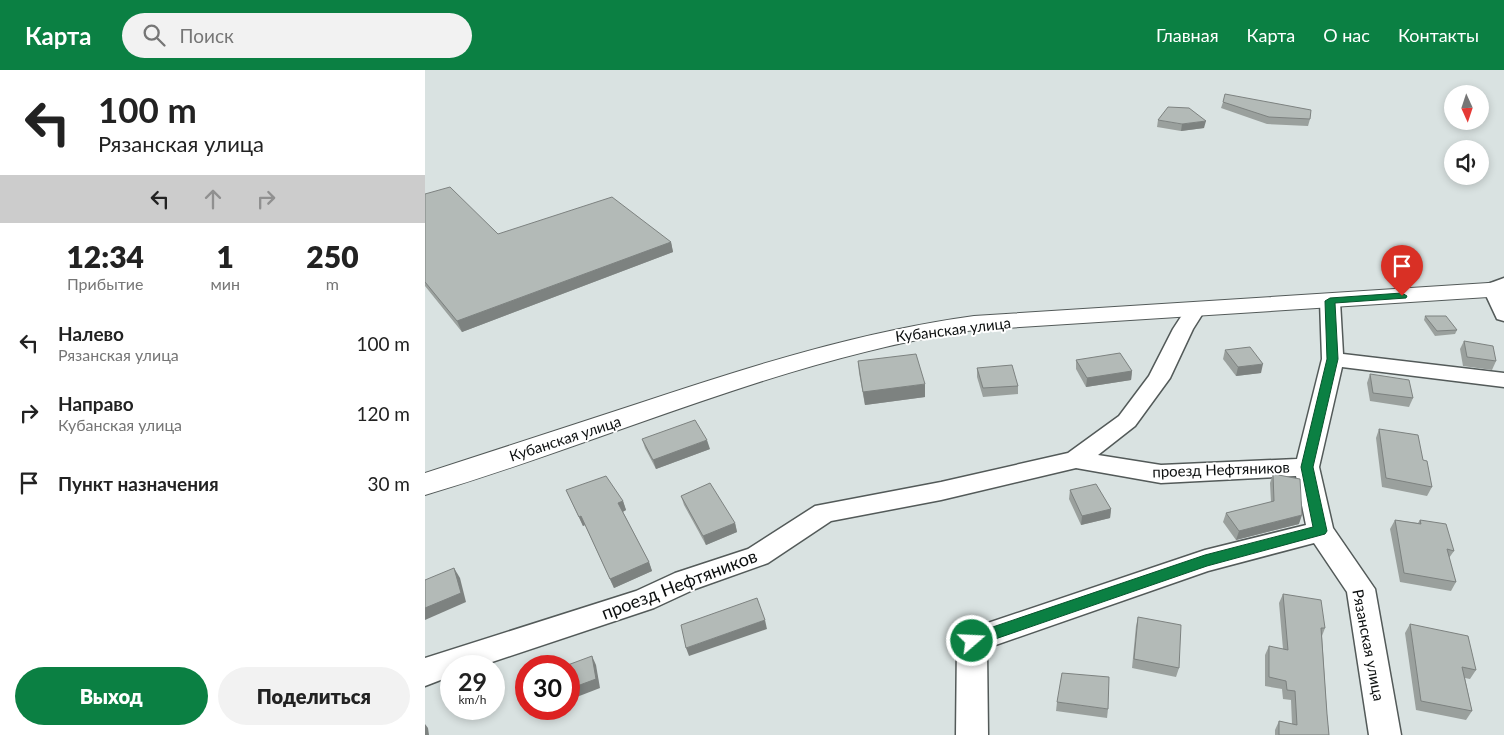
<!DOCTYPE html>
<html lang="ru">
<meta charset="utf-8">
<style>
:root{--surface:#fff;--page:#f2f2f2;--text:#222;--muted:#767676;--accent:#0b8043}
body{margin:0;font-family:Lato,sans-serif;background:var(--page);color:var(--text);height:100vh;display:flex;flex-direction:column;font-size:19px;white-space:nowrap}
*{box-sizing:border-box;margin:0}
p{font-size:16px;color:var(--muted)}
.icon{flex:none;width:28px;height:28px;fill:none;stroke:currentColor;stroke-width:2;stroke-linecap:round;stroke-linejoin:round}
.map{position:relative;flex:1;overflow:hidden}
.drawer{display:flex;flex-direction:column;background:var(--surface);width:425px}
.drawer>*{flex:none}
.banner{background:#fff;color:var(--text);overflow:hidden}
.needle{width:32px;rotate:177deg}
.controls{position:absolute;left:1019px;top:15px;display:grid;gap:10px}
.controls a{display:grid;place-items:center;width:45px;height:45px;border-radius:50%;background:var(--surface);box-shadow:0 2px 8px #0003;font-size:25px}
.speed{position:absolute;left:15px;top:585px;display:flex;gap:10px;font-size:25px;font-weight:700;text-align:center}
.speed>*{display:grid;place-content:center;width:65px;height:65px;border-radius:50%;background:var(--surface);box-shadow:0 2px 8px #0003;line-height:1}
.speed small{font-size:12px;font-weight:400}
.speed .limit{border:8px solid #d22;background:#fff;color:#111}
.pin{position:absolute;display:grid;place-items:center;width:42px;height:42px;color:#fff;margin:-51px -21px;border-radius:50% 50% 50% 0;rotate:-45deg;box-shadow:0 0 5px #0007}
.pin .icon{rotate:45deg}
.me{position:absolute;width:55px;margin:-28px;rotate:71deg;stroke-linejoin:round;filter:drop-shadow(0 0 4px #0008)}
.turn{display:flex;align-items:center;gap:18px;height:105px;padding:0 15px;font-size:22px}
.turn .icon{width:65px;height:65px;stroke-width:2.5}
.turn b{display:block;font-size:35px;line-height:42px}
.lanes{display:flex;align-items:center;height:48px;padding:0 15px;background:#0003;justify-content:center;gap:25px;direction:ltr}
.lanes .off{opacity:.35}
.eta{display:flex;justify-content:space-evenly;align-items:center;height:85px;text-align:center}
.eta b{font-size:30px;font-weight:800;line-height:35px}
.primary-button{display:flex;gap:10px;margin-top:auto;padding:10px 15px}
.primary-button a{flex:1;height:58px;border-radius:30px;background:var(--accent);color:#fff;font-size:20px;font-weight:800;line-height:58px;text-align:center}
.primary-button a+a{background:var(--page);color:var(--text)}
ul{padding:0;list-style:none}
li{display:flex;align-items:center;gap:15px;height:70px;padding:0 15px}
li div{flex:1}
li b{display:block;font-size:19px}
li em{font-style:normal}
header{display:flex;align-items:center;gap:30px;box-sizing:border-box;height:70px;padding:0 25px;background:var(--accent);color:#fff}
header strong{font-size:24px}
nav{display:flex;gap:28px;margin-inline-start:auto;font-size:18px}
.search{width:350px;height:45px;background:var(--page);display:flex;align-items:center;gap:12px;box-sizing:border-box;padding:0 18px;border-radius:28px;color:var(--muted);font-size:19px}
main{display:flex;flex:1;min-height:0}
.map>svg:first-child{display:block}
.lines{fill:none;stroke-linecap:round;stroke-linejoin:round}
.minor-casing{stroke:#535a59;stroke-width:3}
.tertiary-casing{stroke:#535a59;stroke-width:2}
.minor{fill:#fff;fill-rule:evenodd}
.tertiary{fill:#fff;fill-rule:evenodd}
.wall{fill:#9aa09d}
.shaded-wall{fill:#7d8280}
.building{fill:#b3bab7;stroke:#7d8280}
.route{fill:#0b8043;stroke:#07532c}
.labels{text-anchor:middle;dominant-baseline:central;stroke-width:4;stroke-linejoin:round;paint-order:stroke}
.street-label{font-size:15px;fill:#0c0f0f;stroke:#fff}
.near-street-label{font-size:18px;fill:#0c0f0f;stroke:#fff}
</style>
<header>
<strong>Карта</strong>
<div class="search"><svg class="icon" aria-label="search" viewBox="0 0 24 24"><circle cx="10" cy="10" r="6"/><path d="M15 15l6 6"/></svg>Поиск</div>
<nav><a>Главная</a><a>Карта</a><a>О нас</a><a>Контакты</a></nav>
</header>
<main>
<section class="drawer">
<div class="banner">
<div class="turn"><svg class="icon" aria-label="left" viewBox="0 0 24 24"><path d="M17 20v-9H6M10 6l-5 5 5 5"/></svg><div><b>100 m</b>Рязанская улица</div></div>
<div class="lanes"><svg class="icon" aria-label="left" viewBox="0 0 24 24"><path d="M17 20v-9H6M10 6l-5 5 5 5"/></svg><svg class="icon off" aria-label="ahead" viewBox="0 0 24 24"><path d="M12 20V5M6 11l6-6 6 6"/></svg><svg class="icon off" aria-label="right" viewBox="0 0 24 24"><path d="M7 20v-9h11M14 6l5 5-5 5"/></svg></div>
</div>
<div class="eta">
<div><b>12:34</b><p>Прибытие</p></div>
<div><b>1</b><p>мин</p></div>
<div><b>250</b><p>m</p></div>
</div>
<ul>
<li><svg class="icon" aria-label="left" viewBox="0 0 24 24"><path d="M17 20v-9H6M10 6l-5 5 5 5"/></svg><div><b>Налево</b><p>Рязанская улица</p></div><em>100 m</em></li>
<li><svg class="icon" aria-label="right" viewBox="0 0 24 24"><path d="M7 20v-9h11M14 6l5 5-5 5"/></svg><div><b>Направо</b><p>Кубанская улица</p></div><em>120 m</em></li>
<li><svg class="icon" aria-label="arrive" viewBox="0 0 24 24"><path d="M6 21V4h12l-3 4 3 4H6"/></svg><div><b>Пункт назначения</b></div><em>30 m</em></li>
</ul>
<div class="primary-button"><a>Выход</a><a>Поделиться</a></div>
</section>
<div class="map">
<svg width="1079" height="665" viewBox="0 0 1079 665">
<rect width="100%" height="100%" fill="#d9e2e1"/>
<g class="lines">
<defs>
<g id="minor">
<polygon points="1079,208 1079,251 1072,249 1058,219 1060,215"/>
<polygon points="905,225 912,227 915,231 918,284 1079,303 1079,317 917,297 894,397 908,458 950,519 976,665 944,665 922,522 889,473 783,501 562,578 563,665 531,665 532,571 536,562 780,480 881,455 871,406 736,413 651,398 516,430 406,451 343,493 270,519 229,538 55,596 26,596 26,606 0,616 0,588 211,521 250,503 323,479 390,436 516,412 643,383 694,346 724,306 748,259 763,236 770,234 777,236 780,240 768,259 745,308 710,356 673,385 736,395 872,389 897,289 895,231 898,227"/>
</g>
<path id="tertiary" d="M1079 212V226L549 260C359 288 183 371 0 425V403C71 380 142 357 212 334 323 297 433 262 549 246Z"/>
</defs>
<!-- minor casing -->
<use href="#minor" class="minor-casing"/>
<!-- tertiary casing -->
<use href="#tertiary" class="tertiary-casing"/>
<!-- minor -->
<use href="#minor" class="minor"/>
<!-- tertiary -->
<use href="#tertiary" class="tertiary"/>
</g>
<!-- wall -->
<g class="wall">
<polygon points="798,32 885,49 883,56 842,54 796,38"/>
<polygon points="733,50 779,58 756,61 732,57"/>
<polygon points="0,124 73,164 246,172 248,182 37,262 0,216"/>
<polygon points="1000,246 1032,260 1030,264 1010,266 999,250"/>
<polygon points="1039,271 1071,291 1067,300 1038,296 1035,279"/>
<polygon points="800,280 836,303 811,306 798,289"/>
<polygon points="651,290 707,301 706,310 661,317 651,299"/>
<polygon points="433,291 500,327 440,335 434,303"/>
<polygon points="552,298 593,316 593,324 558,327 552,307"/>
<polygon points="945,304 988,328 984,337 945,331 942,313"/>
<polygon points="954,359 998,390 1007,417 1002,426 957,417 951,368"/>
<polygon points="217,369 285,379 231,399 220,378"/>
<polygon points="848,404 874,454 811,470 798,452 801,443 846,432 845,413"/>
<polygon points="141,420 198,431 201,440 198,442 224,492 227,501 189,518 160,455 158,456"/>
<polygon points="645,420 686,439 685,448 656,455 644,429"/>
<polygon points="256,426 310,453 312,462 281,475 259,435"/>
<polygon points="970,450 993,453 995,450 1029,481 1024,488 1031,512 1026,521 975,512 965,459"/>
<polygon points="858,524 900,558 897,566 902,644 904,665 850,665 850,660 854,651 867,654 866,630 858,629 857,619 840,616 840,585 844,576 858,579 854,533"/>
<polygon points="713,547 754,598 751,607 707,598 711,556"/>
<polygon points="985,554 1051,600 1045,609 1040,608 1047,641 1041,650 991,640 980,563"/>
<polygon points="632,632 683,639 682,648 631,641"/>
</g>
<!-- shaded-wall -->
<g class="shaded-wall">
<polygon points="781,51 779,58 756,61 757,54"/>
<polygon points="246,172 248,182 37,262 32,251"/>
<polygon points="838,294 836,303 811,306 813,297"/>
<polygon points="707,301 706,310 661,317 662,308"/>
<polygon points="500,314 500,327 440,335 438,322"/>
<polygon points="282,370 285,379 231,399 228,390"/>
<polygon points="198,431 201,440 197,442 193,433"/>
<polygon points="686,439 685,448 656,455 657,446"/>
<polygon points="877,445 874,454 811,470 814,461"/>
<polygon points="156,446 160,455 158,456 154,447"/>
<polygon points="310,453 312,462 281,475 278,466"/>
<polygon points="224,492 227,501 189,518 185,509"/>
<polygon points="29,498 35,508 41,532 0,550 0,538"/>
<polygon points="340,550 342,559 264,586 261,578"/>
<polygon points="167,586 171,595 175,618 144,630 144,619"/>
<polygon points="108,639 120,639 110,642"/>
<polygon points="0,654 3,658 4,665 0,665"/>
</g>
<!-- building -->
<g class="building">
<polygon points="800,24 886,40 885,49 844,47 798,32"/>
<polygon points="743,37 764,38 781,51 757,54 733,50"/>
<polygon points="25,117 73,164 187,127 246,172 32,251 0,212 0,124"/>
<polygon points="1000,246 1021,246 1032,260 1012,261"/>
<polygon points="1039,271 1068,276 1071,291 1042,287"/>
<polygon points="825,277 838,294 813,297 800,280"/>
<polygon points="695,283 707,301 662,308 651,290"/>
<polygon points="491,284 500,314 438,322 433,291"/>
<polygon points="587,295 593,316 558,318 552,298"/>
<polygon points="945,304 984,310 988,328 948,323"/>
<polygon points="270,350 282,370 228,390 217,369"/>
<polygon points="954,359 993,365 998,390 1002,391 1007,417 961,408"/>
<polygon points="848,404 875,409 877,445 814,461 801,443 849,431"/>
<polygon points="181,406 198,431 193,433 224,492 185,509 156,446 154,447 141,420"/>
<polygon points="285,413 310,453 278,466 256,426"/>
<polygon points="671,414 686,439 657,446 645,420"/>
<polygon points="970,450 996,454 995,450 1021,454 1029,481 1022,479 1031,512 979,503"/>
<polygon points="29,498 36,523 0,538 0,510"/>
<polygon points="858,524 896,530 900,558 896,558 902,644 904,665 854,665 854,651 872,655 870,621 862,620 861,611 844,607 844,576 863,580"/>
<polygon points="332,528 340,550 261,578 256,555"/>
<polygon points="713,547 756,555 754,598 709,589"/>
<polygon points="985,554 1043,566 1051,600 1037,597 1047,641 996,631"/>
<polygon points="167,586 171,609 144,619 144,596 140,596"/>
<polygon points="637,603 684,607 683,639 632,632"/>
</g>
<!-- route -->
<polygon class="route" points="977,223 982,226 981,228 910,233 913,289 888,397 902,461 900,464 782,496 547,577 542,575 539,571 542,566 547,564 780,485 888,457 876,397 902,289 900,231 905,228"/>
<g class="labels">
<!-- street labels -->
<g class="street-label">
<text transform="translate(528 259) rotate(-7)">Кубанская улица</text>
<text transform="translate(140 368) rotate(-18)">Кубанская улица</text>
<text transform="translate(796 399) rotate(-2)">проезд Нефтяников</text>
<text transform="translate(944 575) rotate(79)">Рязанская улица</text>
</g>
<!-- near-street labels -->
<g class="near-street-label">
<text transform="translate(254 514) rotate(-21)">проезд Нефтяников</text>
</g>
</g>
</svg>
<div class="controls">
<a><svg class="needle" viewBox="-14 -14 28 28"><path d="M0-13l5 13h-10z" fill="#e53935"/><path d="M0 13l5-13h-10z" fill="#767676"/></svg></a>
<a><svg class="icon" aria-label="sound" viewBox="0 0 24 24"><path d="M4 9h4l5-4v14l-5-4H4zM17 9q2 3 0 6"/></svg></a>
</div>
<div class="speed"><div>29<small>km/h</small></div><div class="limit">30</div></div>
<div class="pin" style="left:977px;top:226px;background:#d93025"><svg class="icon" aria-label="arrive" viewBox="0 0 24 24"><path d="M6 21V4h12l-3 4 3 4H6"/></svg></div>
<svg class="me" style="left:547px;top:571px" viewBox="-20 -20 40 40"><circle r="17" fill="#0b8043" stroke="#fff" stroke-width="3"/><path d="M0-11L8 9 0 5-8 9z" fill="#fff"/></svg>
</div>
</main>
